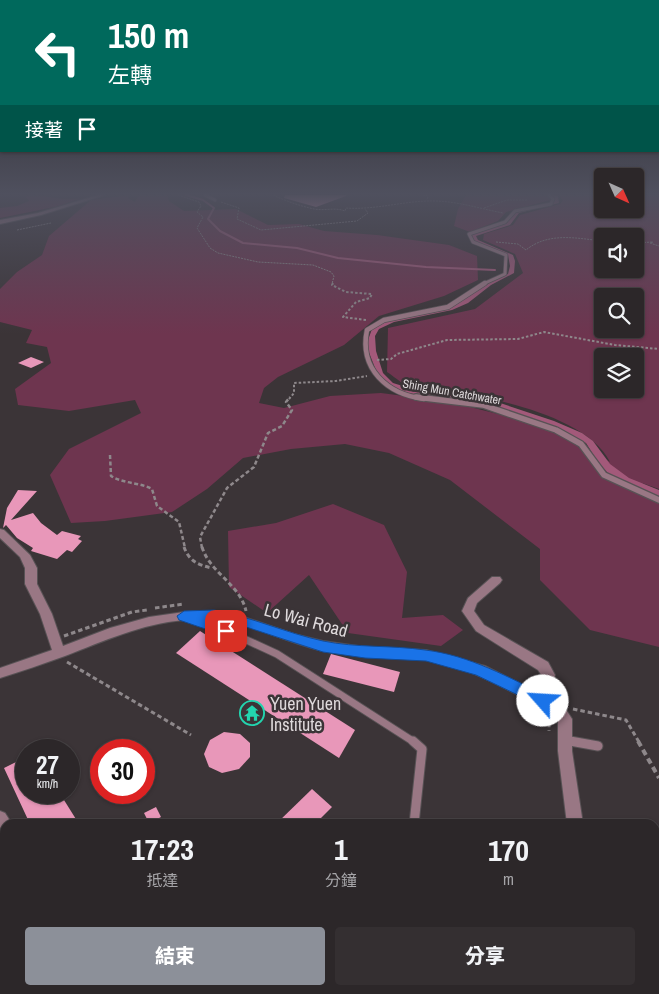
<!DOCTYPE html>
<html lang="zh-TW">
<meta charset="utf-8">
<style>
:root{--surface:#2c2729;--page:#342f31;--text:#f1f3f6;--muted:#a6a5a8;--line:#484446;--accent:#8c9099}
body{margin:0;font-family:"Archivo Narrow","Noto Sans TC",sans-serif;background:var(--page);color:var(--text);height:100vh;display:flex;flex-direction:column;font-size:19px;white-space:nowrap}
*{box-sizing:border-box;margin:0}
p{font-size:16px;color:var(--muted)}
.icon{flex:none;width:28px;height:28px;fill:none;stroke:currentColor;stroke-width:2;stroke-linecap:round;stroke-linejoin:round}
.map{position:relative;flex:1;overflow:hidden}
.side{position:absolute;left:0px;top:819px;width:660px;height:176px;display:flex;flex-direction:column;background:var(--surface);border-radius:15px 15px 0 0;box-shadow:0 1px 4px #0004,0 0 0 1px var(--line)}
.side>*{flex:none}
.guide{position:absolute;left:0px;top:0px;width:660px;height:152px;box-shadow:0 1px 4px #0004,0 0 0 1px var(--line);background:#00695c;color:#fff;overflow:hidden}
.needle{width:32px;rotate:135deg}
.controls{position:absolute;left:594px;top:168px;display:grid;gap:10px}
.controls a{display:grid;place-items:center;width:50px;height:50px;border-radius:5px;background:var(--surface);box-shadow:0 1px 4px #0004,0 0 0 1px var(--line);font-size:25px}
.speed{position:absolute;left:15px;top:739px;display:flex;gap:10px;font-size:25px;font-weight:700;text-align:center}
.speed>*{display:grid;place-content:center;width:65px;height:65px;border-radius:50%;background:var(--surface);box-shadow:0 1px 4px #0004,0 0 0 1px var(--line);line-height:1}
.speed small{font-size:12px;font-weight:400}
.speed .limit{border:8px solid #d22;background:#fff;color:#111}
.pin{position:absolute;display:grid;place-items:center;width:42px;height:42px;color:#fff;margin:-21px;border-radius:10px;box-shadow:0 2px 8px #0006}
.me{position:absolute;width:55px;margin:-28px;rotate:296deg;stroke-linejoin:round;filter:drop-shadow(0 0 4px #0008)}
.turn{display:flex;align-items:center;gap:18px;height:105px;padding:0 25px;font-size:22px}
.turn .icon{width:65px;height:65px;stroke-width:2.5}
.turn b{display:block;font-size:35px;line-height:42px}
.then{display:flex;align-items:center;height:48px;padding:0 25px;background:#0003;gap:10px;font-size:19px}
.eta{display:flex;justify-content:space-evenly;align-items:center;height:85px;text-align:center}
.eta b{font-size:30px;font-weight:800;line-height:35px}
.button{display:flex;gap:10px;margin-top:auto;padding:10px 25px}
.button a{flex:1;height:58px;border-radius:5px;background:var(--accent);color:#fff;font-size:20px;font-weight:800;line-height:58px;text-align:center}
.button a+a{background:var(--page);color:var(--text)}
.map>svg:first-child{display:block}
.green{fill:#6e354f;fill-rule:evenodd}
.water{fill:#a3597a}
.lines{fill:none;stroke-linecap:round;stroke-linejoin:round}
.stream{stroke:#a3597a;stroke-width:2}
.building{fill:#e897b9}
.service-far4-casing{stroke:#585255;stroke-width:4.5}
.service-far3-casing{stroke:#585255;stroke-width:6}
.service-far2-casing{stroke:#585255;stroke-width:8}
.service-far1-casing{stroke:#585255;stroke-width:9}
.service-casing{stroke:#585255;stroke-width:11}
.minor-casing{stroke:#585255;stroke-width:2}
.path-far4{stroke:#8e888b;stroke-width:1;stroke-dasharray:2 1;stroke-linecap:butt}
.path-far3{stroke:#8e888b;stroke-width:2;stroke-dasharray:2.5 2;stroke-linecap:butt}
.path-far2{stroke:#8e888b;stroke-width:2.5;stroke-dasharray:4 2.5;stroke-linecap:butt}
.path-far1{stroke:#8e888b;stroke-width:3;stroke-dasharray:4.5 3;stroke-linecap:butt}
.path{stroke:#8e888b;stroke-width:4;stroke-dasharray:6 4;stroke-linecap:butt}
.service-far4{stroke:#997784;stroke-width:3}
.service-far3{stroke:#997784;stroke-width:4.5}
.service-far2{stroke:#997784;stroke-width:5.5}
.service-far1{stroke:#997784;stroke-width:7}
.service{stroke:#997784;stroke-width:9}
.minor{fill:#997784;fill-rule:evenodd}
.route{fill:#1a73e8;stroke:#114b97}
.labels{text-anchor:middle;dominant-baseline:central;stroke-width:5;stroke-linejoin:round;paint-order:stroke}
.far-street-label{font-size:12px;fill:#ded9db;stroke:#3b3437}
.near-street-label{font-size:18px;fill:#ded9db;stroke:#3b3437}
.near-poi-label{font-size:18px;fill:#ded9db;stroke:#3b3437;text-anchor:start}
</style>
<div class="map">
<svg width="659" height="994" viewBox="0 0 659 994">
<rect width="100%" height="100%" fill="#3b3437"/>
<!-- green -->
<g class="green">
<path d="M31 195C48 195 62 202 81 198L59 206 0 218V208L17 206 29 201 26 197Z"/>
<path d="M129 195 128 198 135 202 139 195H167L169 201 184 211 236 209 268 225 299 224 324 231 377 235 449 245 477 256 478 280 444 296 379 316 344 345 278 377 264 388 259 403 284 408 330 396 381 393 450 402 550 427 610 462C592 424 520 404 481 397 460 394 437 396 416 390 406 387 396 378 387 372L388 328 475 309 523 273 515 254 483 240 484 234 513 225 520 215 560 204 563 201 559 195H602V209H635V195H659V489L642 483 659 495V647L590 630 540 580V549L450 480 389 453 345 444 291 449 243 458 207 489 172 512 105 521 71 523 50 475 69 449 141 413 135 400 69 411 18 405 15 389 51 363 47 347 26 343 32 330 0 322V289L17 272 42 255 49 236 91 200ZM602 236H635V269H602ZM602 296H635V329H602ZM602 356H635V389H602Z"/>
<polygon points="466,195 547,195 550,200 506,212 498,221 470,232 454,226 458,209"/>
<polygon points="333,504 384,525 407,572 402,618 443,615 463,630 441,646 348,633 309,575 267,613 229,587 228,531 276,523"/>
</g>
<!-- water -->
<polygon class="water" points="551,195 558,196 559,203 519,213 510,225 476,236 478,240 513,255 515,261 514,273 491,285 468,303 452,310 394,322 379,329 375,336 376,351 383,373 393,383 422,392 494,401 554,421 582,433 593,441 610,464 629,478 659,490 659,498 608,473 598,462 586,443 563,431 501,408 402,392 379,378 368,350 368,340 372,329 382,322 452,307 488,282 508,274 510,266 508,255 474,241 471,235 507,223 513,212 553,203 555,200"/>
<g class="lines">
<!-- stream -->
<polyline class="stream" points="186,195 203,200 214,208 208,219 220,231 243,243 297,248 338,258 426,267 495,270"/>
</g>
<!-- building -->
<g class="building">
<polygon points="285,195 346,195 346,196 316,207 284,198"/>
<polygon points="31,357 44,362 31,368 18,363"/>
<polygon points="18,490 37,491 11,520 33,513 41,523 57,535 62,531 81,536 78,539 82,541 72,552 67,550 57,559 31,551 33,548 17,538 6,525 3,528 7,508"/>
<polygon points="200,631 355,730 339,758 176,653"/>
<polygon points="331,654 400,672 394,692 323,674"/>
<polygon points="224,732 240,734 250,743 250,757 239,769 222,773 209,767 204,754 210,740"/>
<polygon points="26,757 26,792 59,792 79,824 30,824 4,768"/>
<polygon points="312,789 332,807 315,824 276,824"/>
<polygon points="156,807 161,817 149,823 144,813"/>
</g>
<g class="lines">
<defs>
<g id="service-far4">
<polyline points="205,195 215,200"/>
<polyline points="483,284 505,274 506,255 473,242 469,234 505,222 515,211 551,204 553,199 549,195"/>
</g>
<path id="service-far3" d="M424 399C387 394 359 369 367 330L384 320 448 307 485 283"/>
<polyline id="service-far2" points="416,397 483,405 556,430 581,444 604,475 659,500"/>
<g id="service-far1">
<polyline points="188,618 227,631 277,654 414,742"/>
<polyline points="565,740 577,742"/>
</g>
<g id="service">
<polyline points="413,741 422,749 414,824"/>
<polyline points="570,741 598,746"/>
<polyline points="522,990 534,994"/>
<polyline points="605,994 659,994"/>
</g>
<g id="minor">
<polygon points="98,195 105,195 41,215 0,224 0,220 38,213"/>
<path d="M0 529 4 530 30 555 37 568V584L52 614 63 646 110 628 149 617 184 612 214 611 244 617 294 634 323 641 365 647 426 650 485 666 538 693 542 676 538 670 476 631 462 611 468 598 492 577H500L502 580 500 583 477 603 474 611 484 625 548 662 555 675 550 699 565 708 572 719V751L583 824H567L558 751V720C550 709 533 702 520 696 491 681 458 664 425 660 391 655 357 658 323 651 286 643 252 623 214 619 205 619 193 620 184 620 141 624 104 641 65 656 43 664 22 671 0 678V668L52 650 40 614 25 584V568L20 557 0 538Z"/>
<polygon points="0,811 5,813 12,824 5,824 5,832 0,830"/>
<rect x="15" y="990" width="18" height="4"/>
</g>
</defs>
<!-- service-far4 casing -->
<use href="#service-far4" class="service-far4-casing"/>
<!-- service-far3 casing -->
<use href="#service-far3" class="service-far3-casing"/>
<!-- service-far2 casing -->
<use href="#service-far2" class="service-far2-casing"/>
<!-- service-far1 casing -->
<use href="#service-far1" class="service-far1-casing"/>
<!-- service casing -->
<use href="#service" class="service-casing"/>
<!-- minor casing -->
<use href="#minor" class="minor-casing"/>
<!-- path-far4 -->
<g class="path-far4">
<polyline points="178,195 199,202 201,206 197,212 203,217 197,228 210,248 218,253 258,262 313,265 331,272 334,276 332,284"/>
<path d="M273 195C286 201 300 206 314 209 325 211 335 207 345 211L346 208C373 210 400 202 427 201 454 200 477 208 503 213"/>
<polyline points="423,195 428,196 427,200"/>
<polyline points="507,200 528,200"/>
<polyline points="221,202 239,208 237,219 261,230 357,221 368,213 365,209"/>
<polyline points="484,208 507,200"/>
<polyline points="17,230 51,223"/>
<path d="M496 242 518 244 526 250C548 232 576 238 602 241"/>
<polyline points="635,243 653,242 650,243 659,246"/>
</g>
<!-- path-far3 -->
<g class="path-far3">
<polyline points="333,283 332,285 346,292 372,294 370,298 356,302 343,317 366,320"/>
<polyline points="377,360 391,359 397,354 447,340 518,339 544,332 615,345 659,349"/>
<polyline points="289,399 294,393 294,383 336,381 367,376"/>
</g>
<!-- path-far2 -->
<g class="path-far2">
<path d="M110 455 111 476C124 484 139 482 152 489L157 506 179 522 185 548"/>
<polyline points="202,548 200,537 227,488 254,467 268,433 282,426 292,410 286,402 290,397"/>
</g>
<!-- path-far1 -->
<g class="path-far1">
<path d="M184 547C189 561 198 565 212 568"/>
<path d="M202 547C210 573 240 584 246 611"/>
<polyline points="155,608 184,604"/>
<polyline points="64,636 132,612 147,610"/>
<polyline points="67,662 191,735"/>
<polyline points="573,709 626,720 639,742"/>
<polyline points="544,717 549,723 549,731"/>
</g>
<!-- path -->
<polyline class="path" points="638,741 659,778"/>
<!-- service-far4 -->
<use href="#service-far4" class="service-far4"/>
<!-- service-far3 -->
<use href="#service-far3" class="service-far3"/>
<!-- service-far2 -->
<use href="#service-far2" class="service-far2"/>
<!-- service-far1 -->
<use href="#service-far1" class="service-far1"/>
<!-- service -->
<use href="#service" class="service"/>
<!-- minor -->
<use href="#minor" class="minor"/>
</g>
<!-- sky -->
<linearGradient id="sky" x2="0" y2="1"><stop stop-color="#201d1e"/><stop offset="0.58" stop-color="#4f505e"/><stop offset="1" stop-color="#4f505e" stop-opacity="0"/></linearGradient>
<rect width="659" height="334" fill="url(#sky)"/>
<!-- route -->
<path class="route" d="M214 610C252 617 286 633 323 641 357 648 391 645 425 650 469 655 510 678 549 697L551 701 549 706 543 707 476 675 426 661 365 658 323 652 243 626 212 621 231 627 233 631 226 636 179 620 177 616 184 611Z"/>
<!-- icons -->
<defs>
<symbol id="temple-ring" viewBox="-11 -11 22 22"><circle r="9.5" fill="#3b3437" stroke="#23d5af" stroke-width="1.5"/><path d="M0-6L5-2H3V0L6.5 2.5H4V6H1.5V3h-3V6H-4V2.5H-6.5L-3 0V-2H-5Z" fill="#23d5af"/></symbol>
</defs>
<g fill-rule="evenodd">
<use href="#temple-ring" x="238" y="699" width="28" height="28"/>
</g>
<g class="labels">
<!-- far-street labels -->
<g class="far-street-label">
<text transform="translate(452 392) rotate(10)">Shing Mun Catchwater</text>
</g>
<!-- near-street labels -->
<g class="near-street-label">
<text transform="translate(306 620) rotate(15)">Lo Wai Road</text>
</g>
<!-- near-poi labels -->
<g class="near-poi-label">
<text x="270" y="703">Yuen Yuen<tspan x="270" dy="21">Institute</tspan></text>
</g>
</g>
</svg>
<div class="controls">
<a><svg class="needle" viewBox="-14 -14 28 28"><path d="M0-13l5 13h-10z" fill="#e53935"/><path d="M0 13l5-13h-10z" fill="#a6a5a8"/></svg></a>
<a><svg class="icon" aria-label="sound" viewBox="0 0 24 24"><path d="M4 9h4l5-4v14l-5-4H4zM17 9q2 3 0 6"/></svg></a>
<a><svg class="icon" aria-label="search" viewBox="0 0 24 24"><circle cx="10" cy="10" r="6"/><path d="M15 15l6 6"/></svg></a>
<a><svg class="icon" aria-label="layers" viewBox="0 0 24 24"><path d="M12 4l9 5-9 5-9-5zM3 14l9 5 9-5"/></svg></a>
</div>
<div class="speed"><div>27<small>km/h</small></div><div class="limit">30</div></div>
<div class="pin" style="left:226px;top:631px;background:#d93025"><svg class="icon" aria-label="arrive" viewBox="0 0 24 24"><path d="M6 21V4h12l-3 4 3 4H6"/></svg></div>
<svg class="me" style="left:543px;top:701px" viewBox="-20 -20 40 40"><circle r="19" fill="#fff"/><path d="M0-13L10 11 0 6-10 11z" fill="#1a73e8"/></svg>
<div class="guide">
<div class="turn"><svg class="icon" aria-label="left" viewBox="0 0 24 24"><path d="M17 20v-9H6M10 6l-5 5 5 5"/></svg><div><b>150 m</b>左轉</div></div>
<div class="then">接著<svg class="icon" aria-label="arrive" viewBox="0 0 24 24"><path d="M6 21V4h12l-3 4 3 4H6"/></svg></div>
</div>
<section class="side">
<div class="eta">
<div><b>17:23</b><p>抵達</p></div>
<div><b>1</b><p>分鐘</p></div>
<div><b>170</b><p>m</p></div>
</div>
<div class="button"><a>結束</a><a>分享</a></div>
</section>
</div>
